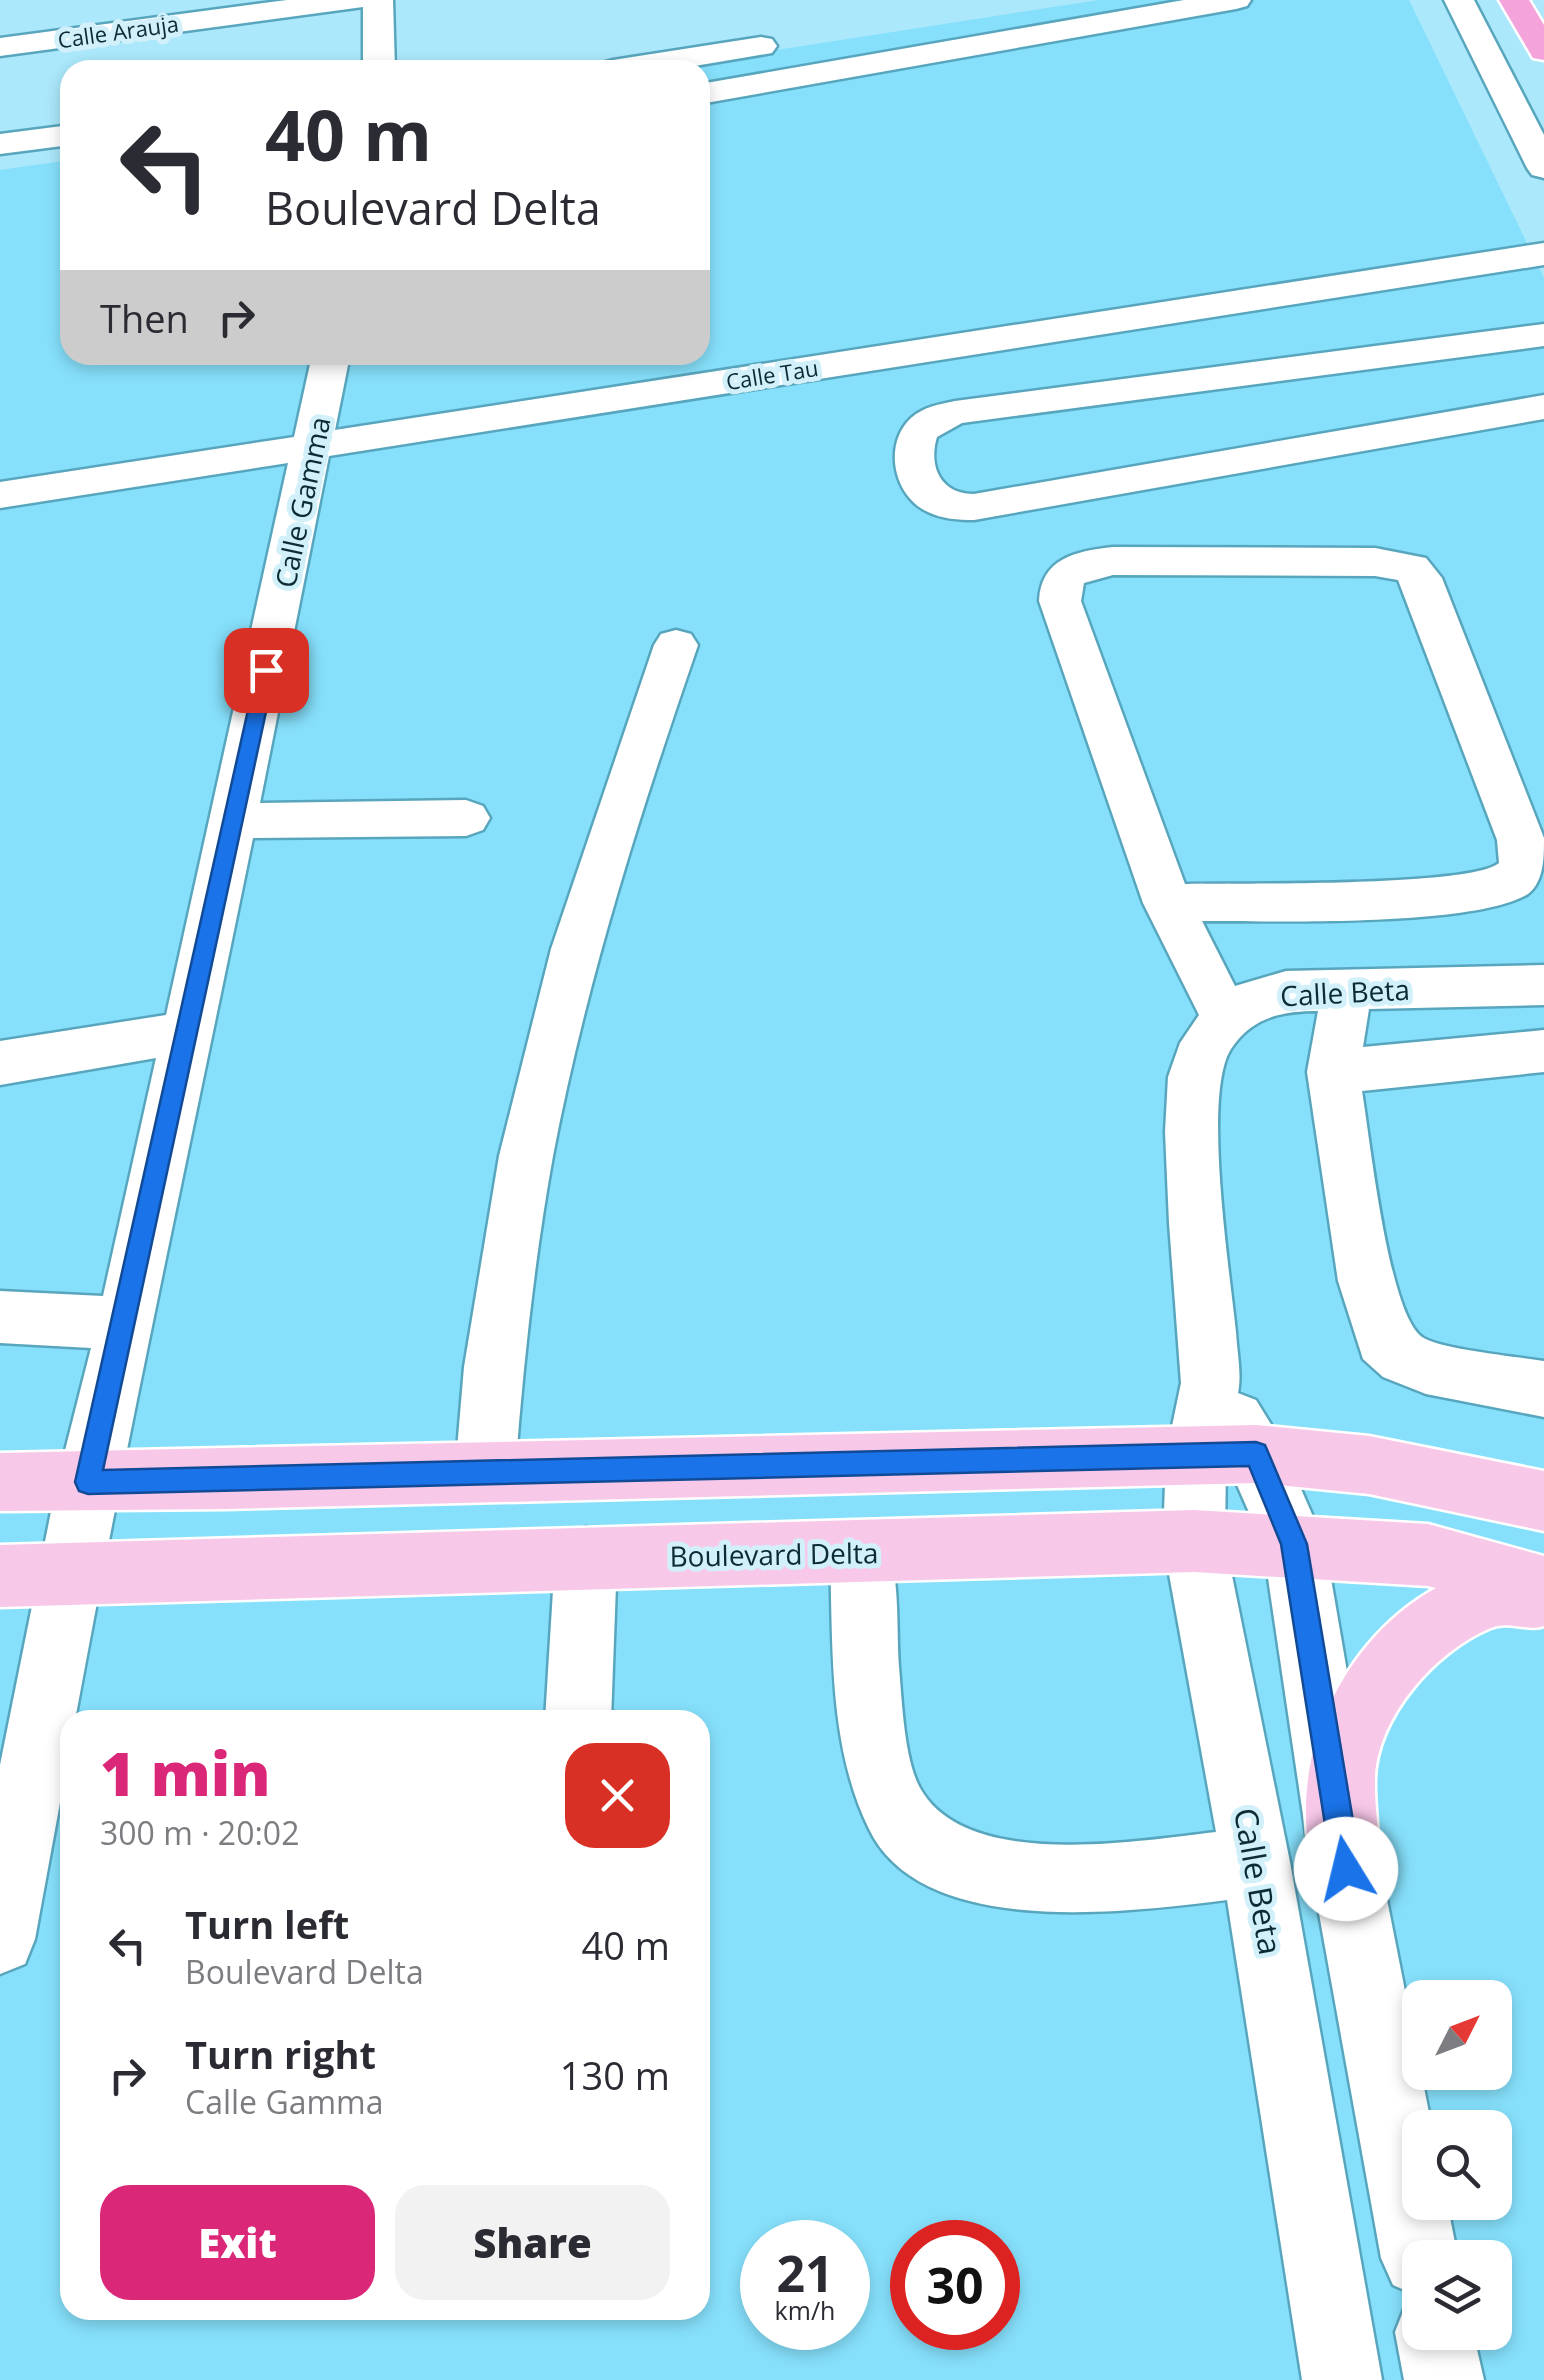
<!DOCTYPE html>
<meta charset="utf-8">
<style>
:root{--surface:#fff;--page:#f2f2f3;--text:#2b2b33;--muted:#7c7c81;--accent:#db2777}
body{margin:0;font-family:"Open Sans",sans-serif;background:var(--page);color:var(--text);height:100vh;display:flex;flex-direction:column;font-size:38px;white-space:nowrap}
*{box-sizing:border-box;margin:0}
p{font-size:32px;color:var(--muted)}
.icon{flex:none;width:55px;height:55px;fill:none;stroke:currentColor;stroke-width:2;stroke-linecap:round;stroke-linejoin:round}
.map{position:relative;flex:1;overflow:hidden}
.panel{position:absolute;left:60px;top:1710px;width:650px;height:610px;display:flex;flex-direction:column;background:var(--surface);border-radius:30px;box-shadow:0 5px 15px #0003}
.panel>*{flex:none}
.banner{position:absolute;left:60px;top:60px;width:650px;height:305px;border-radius:30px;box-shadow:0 5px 15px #0003;background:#fff;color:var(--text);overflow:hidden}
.needle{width:65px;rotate:48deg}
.tools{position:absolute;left:1402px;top:1980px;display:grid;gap:20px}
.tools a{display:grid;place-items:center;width:110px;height:110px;border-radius:20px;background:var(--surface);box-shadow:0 5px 15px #0003;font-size:50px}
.speed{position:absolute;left:740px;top:2220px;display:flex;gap:20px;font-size:50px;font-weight:700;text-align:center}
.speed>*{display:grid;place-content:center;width:130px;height:130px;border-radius:50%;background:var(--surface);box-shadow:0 5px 15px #0003;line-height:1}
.speed small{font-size:25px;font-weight:400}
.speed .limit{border:15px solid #d22;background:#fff;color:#111}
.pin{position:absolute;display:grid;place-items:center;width:85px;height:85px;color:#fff;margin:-42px;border-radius:20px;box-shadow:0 5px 15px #0006}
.me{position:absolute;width:110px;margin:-55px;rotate:351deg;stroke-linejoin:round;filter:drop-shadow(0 0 8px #0008)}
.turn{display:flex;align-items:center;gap:35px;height:210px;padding:0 40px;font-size:45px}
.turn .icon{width:130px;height:130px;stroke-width:2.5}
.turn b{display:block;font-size:70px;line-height:85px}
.then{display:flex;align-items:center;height:95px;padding:0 40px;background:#0003;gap:20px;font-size:38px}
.round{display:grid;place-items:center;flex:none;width:105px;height:105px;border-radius:30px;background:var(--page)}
.overview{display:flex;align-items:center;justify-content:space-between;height:170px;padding:0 40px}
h1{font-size:60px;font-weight:800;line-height:75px;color:var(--accent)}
.cta{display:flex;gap:20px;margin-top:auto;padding:20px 40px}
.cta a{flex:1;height:115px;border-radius:30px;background:var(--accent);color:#fff;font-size:40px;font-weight:800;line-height:115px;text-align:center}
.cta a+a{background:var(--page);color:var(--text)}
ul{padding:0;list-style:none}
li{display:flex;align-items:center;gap:30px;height:130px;padding:0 40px}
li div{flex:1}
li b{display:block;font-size:38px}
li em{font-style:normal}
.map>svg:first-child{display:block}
.built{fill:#86e0fb;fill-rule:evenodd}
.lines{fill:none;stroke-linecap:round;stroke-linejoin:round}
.minor-casing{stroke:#58a6bd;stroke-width:5}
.major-casing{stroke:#fff;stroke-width:5}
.highway-casing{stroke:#fff;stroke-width:5}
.minor{fill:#fff;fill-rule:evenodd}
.major{fill:#f8c8e9;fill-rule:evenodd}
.highway{fill:#f4a4db;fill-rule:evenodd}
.route{fill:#1a73e8;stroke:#114b97;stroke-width:2.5}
.labels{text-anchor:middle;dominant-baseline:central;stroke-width:10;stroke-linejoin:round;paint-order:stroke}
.far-street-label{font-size:22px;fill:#092c35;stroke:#d2f0fa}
.street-label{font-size:28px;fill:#092c35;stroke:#d2f0fa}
.near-street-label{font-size:32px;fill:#092c35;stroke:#d2f0fa}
</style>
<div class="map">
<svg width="1544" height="2380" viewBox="0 0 1544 2380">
<rect width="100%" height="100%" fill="#abe8fb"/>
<!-- built -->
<path class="built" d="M1099 0H1409L1544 278V2380H0V170L70 160V355H700V70H647ZM70 1720H700V2310H70ZM1420 1998H1495V2072H1420ZM1420 2128H1495V2202H1420ZM762 2242H848V2328H762ZM912 2242H998V2328H912ZM1420 2258H1495V2332H1420Z"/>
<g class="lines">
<defs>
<g id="minor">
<polygon points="287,0 393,0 395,70 363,70 363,7 0,56 0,38"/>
<polygon points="1184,0 1251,0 1247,6 1236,9 700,104 700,84"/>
<polygon points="1444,0 1474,0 1544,135 1544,178 1532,175 1527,168"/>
<polygon points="761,37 772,39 777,46 772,53 671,70 597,70 602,63 613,60"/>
<polygon points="70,125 70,145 0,154 0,134"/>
<path d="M1544 243V265L329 456 260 803 466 800 483 806 490 818 483 830 466 836 253 838C193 1132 129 1425 75 1720H70V1748L35 1939 25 1964 0 1974V1765L57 1482 91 1348 0 1343V1291L103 1296 156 1058 0 1085V1041L166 1015 288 463 0 508V482L294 437 312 355H350L335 430Z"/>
<path d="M1544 324V346L962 423 937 437C928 467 941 494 974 494L1544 395V419L974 520C958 520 942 519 928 512 893 496 883 444 911 418 923 407 940 404 955 401Z"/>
<path d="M1113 547 1375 548 1426 558 1442 578 1544 838C1544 857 1544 882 1528 894 1473 927 1272 921 1202 921L1235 986 1286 971 1544 965V1005L1369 1009 1363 1047 1544 1030V1072L1362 1091C1370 1138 1388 1313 1422 1337 1439 1349 1519 1357 1544 1361V1417L1426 1394 1383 1377 1363 1359 1338 1281 1307 1072 1318 1011C1282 1011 1252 1017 1231 1049 1202 1094 1230 1273 1236 1332 1237 1352 1242 1374 1238 1393L1256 1400 1277 1434 1325 1544 1381 1869 1432 2128H1420V2202H1447L1458 2258H1420V2297L1393 2285 1381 2258 1311 1869 1263 1544 1226 1460 1225 1541 1290 1862 1382 2380H1302L1227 1900C1128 1912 922 1940 869 1829 828 1746 833 1644 830 1553L839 1531 861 1522 883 1531C901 1573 896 1623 899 1667 902 1701 904 1759 920 1788 966 1871 1137 1841 1216 1832L1163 1541 1166 1455 1181 1383 1169 1223 1165 1132 1168 1077 1180 1043 1199 1015 1143 903 1039 601C1041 558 1076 551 1113 547ZM1113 575 1375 576 1398 580 1497 840 1499 863C1471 887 1236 883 1185 884L1081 601 1084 583Z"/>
<path d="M676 630 691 634 698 645C640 813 586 982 553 1156 534 1261 523 1367 515 1473L507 1494 485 1502 463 1494 455 1473 464 1367 499 1156 551 949 654 645 661 634Z"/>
<polygon points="586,1527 608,1536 617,1558 611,1720 545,1720 555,1558 564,1536"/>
<polygon points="1420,2298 1420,2332 1473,2332 1484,2380 1404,2380 1395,2332 1406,2304"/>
</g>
<g id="major">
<polygon points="1256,1425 1369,1436 1544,1471 1544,1531 1369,1494 1256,1483 226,1509 0,1511 0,1453"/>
<path d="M1194 1510 1428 1524 1544 1556V1626C1527 1632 1509 1620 1491 1628 1435 1651 1376 1718 1375 1780 1374 1820 1386 1856 1370 1893L1346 1904 1322 1893C1276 1783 1333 1645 1436 1588L1428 1586 1194 1572 0 1607V1545Z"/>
</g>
<polygon id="highway" points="1499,0 1529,0 1544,25 1544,60 1533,58"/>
</defs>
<!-- minor casing -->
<use href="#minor" class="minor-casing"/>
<!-- major casing -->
<use href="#major" class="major-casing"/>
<!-- highway casing -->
<use href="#highway" class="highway-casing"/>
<!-- minor -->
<use href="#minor" class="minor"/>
<!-- major -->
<use href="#major" class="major"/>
<!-- highway -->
<use href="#highway" class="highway"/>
</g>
<!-- route -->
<polygon class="route" points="266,664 275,670 103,1470 1256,1442 1265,1445 1307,1544 1361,1869 1356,1879 1346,1883 1336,1879 1332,1869 1281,1544 1249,1466 88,1494 79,1491 75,1482 257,670"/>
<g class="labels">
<!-- far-street labels -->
<g class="far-street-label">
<text transform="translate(118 31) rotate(-8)">Calle Arauja</text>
<text transform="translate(772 374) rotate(-9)">Calle Tau</text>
</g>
<!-- street labels -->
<g class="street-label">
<text transform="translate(302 502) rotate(-78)">Calle Gamma</text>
<text transform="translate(1345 992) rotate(-3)">Calle Beta</text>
<text transform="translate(774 1554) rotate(-1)">Boulevard Delta</text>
</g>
<!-- near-street labels -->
<g class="near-street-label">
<text transform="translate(1259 1881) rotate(80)">Calle Beta</text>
</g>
</g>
</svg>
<div class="tools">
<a><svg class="needle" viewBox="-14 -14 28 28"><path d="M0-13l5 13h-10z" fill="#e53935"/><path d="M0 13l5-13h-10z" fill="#7c7c81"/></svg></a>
<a><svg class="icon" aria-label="search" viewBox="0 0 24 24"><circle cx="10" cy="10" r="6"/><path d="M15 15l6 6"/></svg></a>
<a><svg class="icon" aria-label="layers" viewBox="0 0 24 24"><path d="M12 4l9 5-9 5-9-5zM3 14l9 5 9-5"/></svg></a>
</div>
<div class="speed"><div>21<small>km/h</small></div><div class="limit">30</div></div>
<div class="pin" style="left:266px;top:670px;background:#d93025"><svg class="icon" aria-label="arrive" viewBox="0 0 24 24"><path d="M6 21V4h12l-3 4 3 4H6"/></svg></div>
<svg class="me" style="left:1346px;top:1869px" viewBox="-20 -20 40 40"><circle r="19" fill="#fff"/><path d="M0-13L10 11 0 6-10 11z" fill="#1a73e8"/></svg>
<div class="banner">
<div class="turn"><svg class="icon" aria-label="left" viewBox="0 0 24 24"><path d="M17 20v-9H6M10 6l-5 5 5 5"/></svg><div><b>40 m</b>Boulevard Delta</div></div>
<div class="then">Then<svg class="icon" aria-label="right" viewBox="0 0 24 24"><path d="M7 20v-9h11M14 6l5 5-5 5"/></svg></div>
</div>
<section class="panel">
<div class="overview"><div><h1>1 min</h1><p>300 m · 20:02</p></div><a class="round" style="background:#d93025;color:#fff"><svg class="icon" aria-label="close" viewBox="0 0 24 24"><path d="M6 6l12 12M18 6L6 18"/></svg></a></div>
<ul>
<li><svg class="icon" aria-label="left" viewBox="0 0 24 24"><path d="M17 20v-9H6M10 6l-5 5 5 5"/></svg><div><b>Turn left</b><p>Boulevard Delta</p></div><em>40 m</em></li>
<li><svg class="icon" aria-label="right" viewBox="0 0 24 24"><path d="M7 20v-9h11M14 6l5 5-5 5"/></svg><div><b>Turn right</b><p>Calle Gamma</p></div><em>130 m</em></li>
</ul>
<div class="cta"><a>Exit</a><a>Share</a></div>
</section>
</div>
